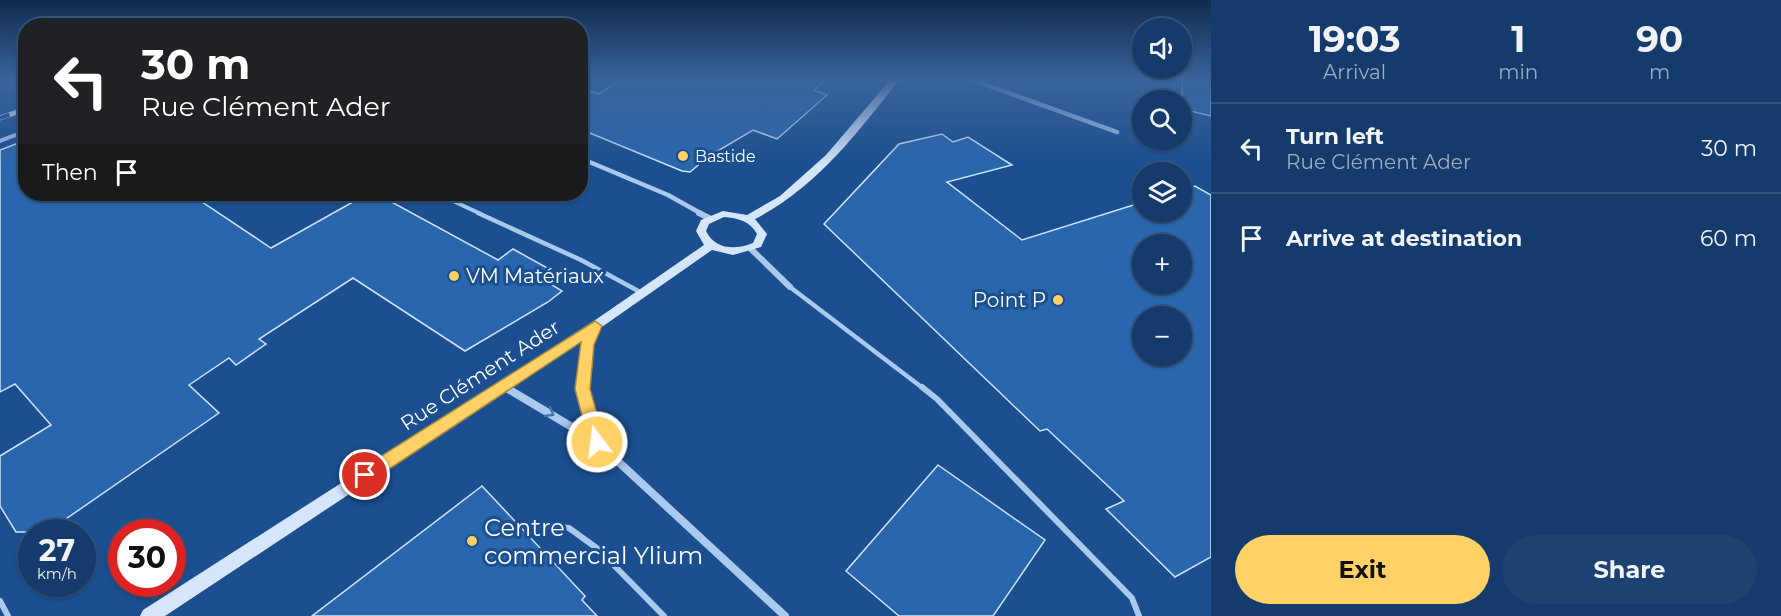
<!DOCTYPE html>
<meta charset="utf-8">
<style>
:root{--surface:#143b6b;--page:#1d4271;--text:#f1f3f6;--muted:#9dadc1;--line:#33557e;--accent:#ffd166}
body{margin:0;font-family:Montserrat,sans-serif;background:var(--page);color:var(--text);height:100vh;display:flex;flex-direction:column;font-size:22px;white-space:nowrap}
*{box-sizing:border-box;margin:0}
p{font-size:20px;color:var(--muted)}
.icon{flex:none;width:33px;height:33px;fill:none;stroke:currentColor;stroke-width:2;stroke-linecap:round;stroke-linejoin:round}
.map{position:relative;flex:1;overflow:hidden}
.details{display:flex;flex-direction:column;background:var(--surface);width:570px}
.details>*{flex:none}
.banner{position:absolute;left:18px;top:18px;width:570px;height:183px;border-radius:24px;box-shadow:0 2px 4px #0004,0 0 0 2px var(--line);background:#202124;color:#fff;overflow:hidden}
.fabs{position:absolute;left:1132px;top:18px;display:grid;gap:12px}
.fabs a{display:grid;place-items:center;width:60px;height:60px;border-radius:50%;background:var(--surface);box-shadow:0 2px 4px #0004,0 0 0 2px var(--line);font-size:30px}
.speed{position:absolute;left:18px;top:519px;display:flex;gap:12px;font-size:30px;font-weight:700;text-align:center}
.speed>*{display:grid;place-content:center;width:78px;height:78px;border-radius:50%;background:var(--surface);box-shadow:0 2px 4px #0004,0 0 0 2px var(--line);line-height:1}
.speed small{font-size:15px;font-weight:400}
.speed .limit{border:9px solid #d22;background:#fff;color:#111}
.pin{position:absolute;display:grid;place-items:center;width:51px;height:51px;color:#fff;margin:-26px;border:3px solid #fff;border-radius:50%;box-shadow:0 2px 6px #0007}
.me{position:absolute;width:66px;margin:-33px;rotate:345deg;stroke-linejoin:round;filter:drop-shadow(0 0 4px #0008)}
.turn{display:flex;align-items:center;gap:21px;height:126px;padding:0 24px;font-size:27px}
.turn .icon{width:78px;height:78px;stroke-width:2.5}
.turn b{display:block;font-size:42px;line-height:51px}
.then{display:flex;align-items:center;height:57px;padding:0 24px;background:#0003;gap:12px;font-size:22px}
.eta{display:flex;justify-content:space-evenly;align-items:center;height:102px;text-align:center}
.eta b{font-size:36px;font-weight:700;line-height:42px}
.cta{display:flex;gap:12px;margin-top:auto;padding:12px 24px}
.cta a{flex:1;height:69px;border-radius:36px;background:var(--accent);color:#111;font-size:24px;font-weight:700;line-height:69px;text-align:center}
.cta a+a{background:var(--page);color:var(--text)}
ul{padding:0;list-style:none}
li{display:flex;align-items:center;gap:18px;height:90px;padding:0 24px;border-top:2px solid var(--line)}
li div{flex:1}
li b{display:block;font-size:22px}
li em{font-style:normal}
main{display:flex;flex:1;min-height:0}
.map>svg:first-child{display:block}
.building{fill:#2a66ad;stroke:#cfe3fa;stroke-width:1.5;fill-rule:evenodd}
.lines{fill:none;stroke-linecap:round;stroke-linejoin:round}
.lane-far2{stroke:#a9c9ee;stroke-width:4}
.lane-far1{stroke:#a9c9ee;stroke-width:4.5}
.lane{stroke:#a9c9ee;stroke-width:6}
.street-far2{stroke:#a9c9ee;stroke-width:4.5}
.street-far1{stroke:#a9c9ee;stroke-width:6}
.street{stroke:#a9c9ee;stroke-width:8}
.secondary{fill:#d6e6fa;fill-rule:evenodd}
.rail-casing{stroke:#fff;stroke-width:5}
.rail{stroke:#1b4f8f;stroke-width:4;stroke-dasharray:10;stroke-linecap:butt}
.oneway{stroke:#4674ac}
.route{fill:#ffd166;stroke:#a68842;stroke-width:1.5}
.poi-dot{fill:#ffd166;stroke:#1b4f8f;stroke-width:2}
.labels{text-anchor:middle;dominant-baseline:central;stroke-width:6;stroke-linejoin:round;paint-order:stroke}
.far-poi-label{font-size:16px;fill:#fff;stroke:#1b4f8f;text-anchor:start}
.poi-label{font-size:20px;fill:#fff;stroke:#1b4f8f;text-anchor:start}
.street-label{font-size:20px;fill:#fff;stroke:#1b4f8f}
.near-poi-label{font-size:24px;fill:#fff;stroke:#1b4f8f;text-anchor:start}
</style>
<main>
<div class="map">
<svg width="1211" height="616" viewBox="0 0 1211 616">
<rect width="100%" height="100%" fill="#1b4f8f"/>
<!-- building -->
<g class="building">
<polygon points="622,79 827,79 814,90 827,95 777,139 753,130 709,156 690,172 682,171 580,129 580,88 599,94"/>
<polygon points="1182,79 1211,79 1211,116 1182,109"/>
<path d="M942 134 953 142 968 137 1012 165 947 182 1022 240 1143 202V212H1182V190L1195 186 1211 195V557L1175 577 1106 509 1124 501 1047 429 1040 431 824 224 899 144ZM1143 244H1182V284H1143ZM1143 316H1182V356H1143Z"/>
<polygon points="26,140 26,194 190,194 271,248 367,194 377,194 498,260 513,249 560,275 549,283 562,291 548,302 465,351 353,278 259,339 266,344 236,365 229,358 189,385 219,413 47,532 16,532 0,506 0,456 51,425 15,384 0,392 0,150"/>
<polygon points="938,465 1045,540 993,616 899,616 846,571"/>
<polygon points="482,486 585,596 582,600 597,616 312,616"/>
</g>
<g class="lines">
<!-- lane-far2 -->
<g class="lane-far2">
<polyline points="0,141 26,131"/>
<polyline points="438,194 481,214"/>
</g>
<!-- lane-far1 -->
<g class="lane-far1">
<polyline points="478,213 581,260 642,293"/>
<polyline points="790,287 924,389"/>
</g>
<!-- lane -->
<g class="lane">
<polyline points="922,387 937,399 1132,598 1139,616"/>
<polyline points="542,525 569,528 598,549 664,616"/>
<polyline points="0,601 8,616"/>
</g>
<!-- street-far2 -->
<g class="street-far2">
<polyline points="970,79 1117,132"/>
<polyline points="580,158 668,195 702,214"/>
</g>
<!-- street-far1 -->
<g class="street-far1">
<polyline points="699,213 709,218"/>
<polyline points="751,249 790,287"/>
<polyline points="503,386 508,389"/>
<polyline points="584,389 585,358 594,327"/>
</g>
<!-- street -->
<g class="street">
<polyline points="505,387 597,442 785,616"/>
<polyline points="584,387 597,442"/>
</g>
<!-- secondary -->
<path class="secondary" d="M891 79H900C858 132 816 188 755 219L767 234 761 247 733 255 712 250 599 329 165 616H140L143 610 591 323 704 245 696 231 701 220 723 211 747 215 780 196 826 155ZM724 217C738 218 750 221 757 234L753 243C736 250 715 250 706 231L709 224Z"/>
<defs>
<polyline id="rail" points="0,118 26,109"/>
</defs>
<!-- rail casing -->
<use href="#rail" class="rail-casing"/>
<!-- rail -->
<use href="#rail" class="rail"/>
</g>
<!-- one-way arrows -->
<defs><path id="oneway-chevron" d="M-2-3.5L2.5 0L-2 3.5" fill="none" stroke-width="1.6" stroke-linecap="round" stroke-linejoin="round" transform="scale(1.5)"/></defs>
<use class="oneway" href="#oneway-chevron" transform="translate(550 413) rotate(30)"/>
<!-- sky -->
<linearGradient id="sky" x2="0" y2="1"><stop stop-color="#0f2b4f"/><stop offset="0.48" stop-color="#39639b"/><stop offset="1" stop-color="#39639b" stop-opacity="0"/></linearGradient>
<rect width="1211" height="166" fill="url(#sky)"/>
<!-- route -->
<polygon class="route" points="595,321 602,326 594,345 590,389 605,442 602,447 597,449 591,447 589,442 575,389 581,342 371,481 365,483 359,481 356,475 359,470"/>
<!-- markers -->
<g class="poi-dot">
<circle cx="683" cy="156" r="6"/>
<circle cx="454" cy="276" r="6"/>
<circle cx="1058" cy="300" r="6"/>
<circle cx="472" cy="541" r="6"/>
</g>
<g class="labels">
<!-- far-poi labels -->
<g class="far-poi-label">
<text x="695" y="156">Bastide</text>
</g>
<!-- poi labels -->
<g class="poi-label">
<text x="466" y="276">VM Matériaux</text>
<text x="1046" y="300" text-anchor="end">Point P</text>
</g>
<!-- street labels -->
<g class="street-label">
<text transform="translate(480 375) rotate(-33)">Rue Clément Ader</text>
</g>
<!-- near-poi labels -->
<g class="near-poi-label">
<text x="484" y="527">Centre<tspan x="484" dy="28">commercial Ylium</tspan></text>
</g>
</g>
</svg>
<div class="fabs">
<a><svg class="icon" aria-label="sound" viewBox="0 0 24 24"><path d="M4 9h4l5-4v14l-5-4H4zM17 9q2 3 0 6"/></svg></a>
<a><svg class="icon" aria-label="search" viewBox="0 0 24 24"><circle cx="10" cy="10" r="6"/><path d="M15 15l6 6"/></svg></a>
<a><svg class="icon" aria-label="layers" viewBox="0 0 24 24"><path d="M12 4l9 5-9 5-9-5zM3 14l9 5 9-5"/></svg></a>
<a>+</a>
<a>−</a>
</div>
<div class="speed"><div>27<small>km/h</small></div><div class="limit">30</div></div>
<div class="pin" style="left:365px;top:475px;background:#d93025"><svg class="icon" aria-label="arrive" viewBox="0 0 24 24"><path d="M6 21V4h12l-3 4 3 4H6"/></svg></div>
<svg class="me" style="left:597px;top:442px" viewBox="-20 -20 40 40"><circle r="17" fill="#ffd166" stroke="#fff" stroke-width="3"/><path d="M0-11L8 9 0 5-8 9z" fill="#fff"/></svg>
<div class="banner">
<div class="turn"><svg class="icon" aria-label="left" viewBox="0 0 24 24"><path d="M17 20v-9H6M10 6l-5 5 5 5"/></svg><div><b>30 m</b>Rue Clément Ader</div></div>
<div class="then">Then<svg class="icon" aria-label="arrive" viewBox="0 0 24 24"><path d="M6 21V4h12l-3 4 3 4H6"/></svg></div>
</div>
</div>
<section class="details">
<div class="eta">
<div><b>19:03</b><p>Arrival</p></div>
<div><b>1</b><p>min</p></div>
<div><b>90</b><p>m</p></div>
</div>
<ul>
<li><svg class="icon" aria-label="left" viewBox="0 0 24 24"><path d="M17 20v-9H6M10 6l-5 5 5 5"/></svg><div><b>Turn left</b><p>Rue Clément Ader</p></div><em>30 m</em></li>
<li><svg class="icon" aria-label="arrive" viewBox="0 0 24 24"><path d="M6 21V4h12l-3 4 3 4H6"/></svg><div><b>Arrive at destination</b></div><em>60 m</em></li>
</ul>
<div class="cta"><a>Exit</a><a>Share</a></div>
</section>
</main>
